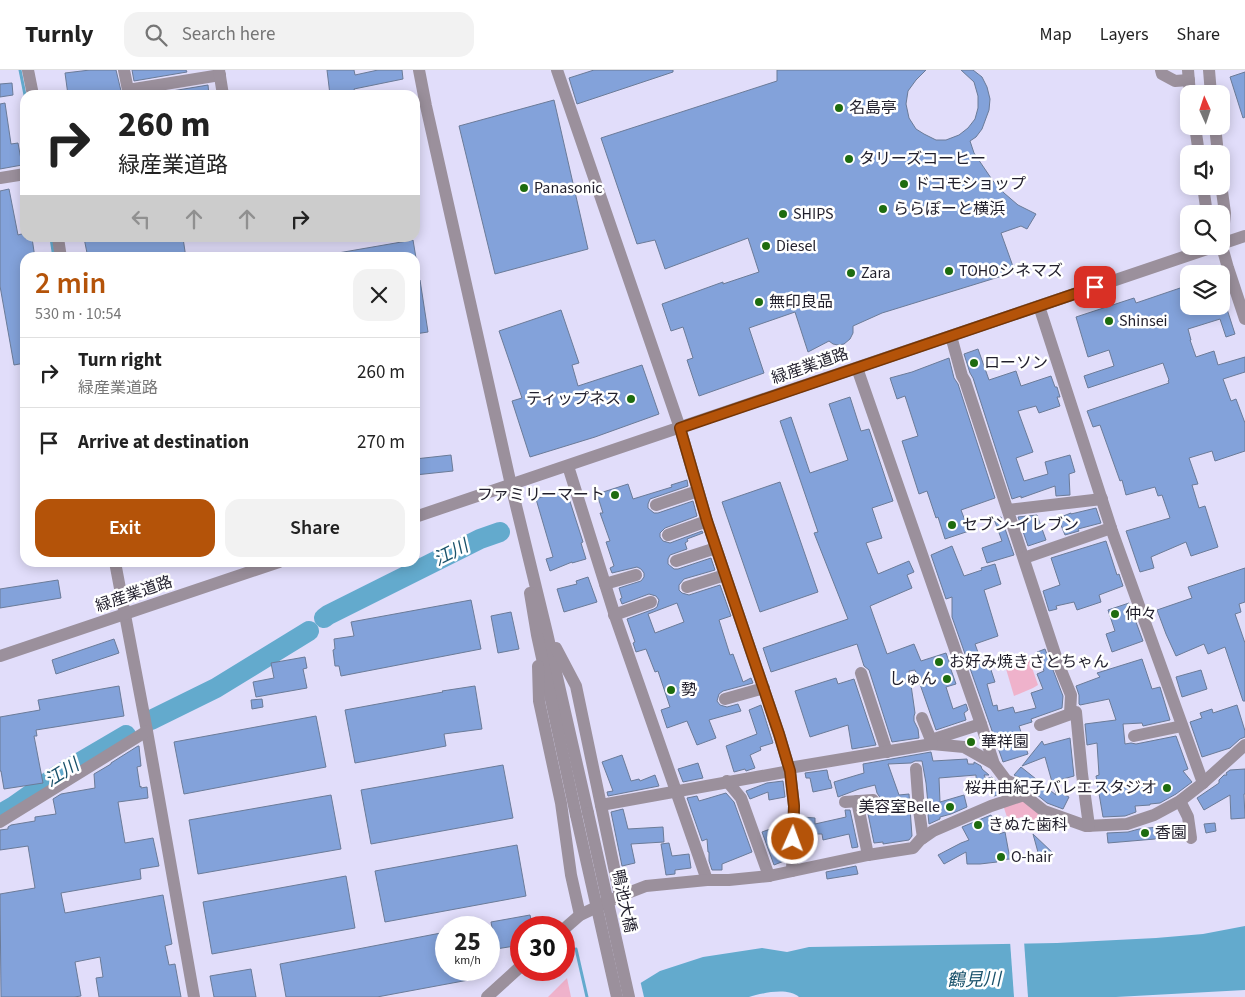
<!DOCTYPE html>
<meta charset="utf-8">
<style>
:root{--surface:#fff;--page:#f2f2f2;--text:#222;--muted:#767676;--line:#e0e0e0;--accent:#b45309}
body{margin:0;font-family:"Source Sans 3","Noto Sans JP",sans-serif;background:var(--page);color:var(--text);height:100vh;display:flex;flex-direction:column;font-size:19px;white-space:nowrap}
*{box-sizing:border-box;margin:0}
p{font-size:16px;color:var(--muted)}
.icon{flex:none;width:28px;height:28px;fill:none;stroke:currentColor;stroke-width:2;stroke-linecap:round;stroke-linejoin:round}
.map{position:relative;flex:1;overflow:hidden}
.drawer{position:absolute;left:20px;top:182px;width:400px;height:315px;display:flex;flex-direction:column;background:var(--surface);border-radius:15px;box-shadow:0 2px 12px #0003}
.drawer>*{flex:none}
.banner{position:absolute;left:20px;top:20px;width:400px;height:152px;border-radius:15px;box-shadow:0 2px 12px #0003;background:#fff;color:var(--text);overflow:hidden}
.needle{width:32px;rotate:357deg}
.buttons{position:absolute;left:1180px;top:15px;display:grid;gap:10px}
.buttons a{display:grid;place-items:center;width:50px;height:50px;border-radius:10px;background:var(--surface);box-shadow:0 2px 12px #0003;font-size:25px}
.speed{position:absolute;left:435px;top:846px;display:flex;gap:10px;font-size:25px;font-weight:700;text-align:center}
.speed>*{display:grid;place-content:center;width:65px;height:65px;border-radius:50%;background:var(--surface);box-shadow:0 2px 12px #0003;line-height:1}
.speed small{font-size:12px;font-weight:400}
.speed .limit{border:8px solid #d22;background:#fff;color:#111}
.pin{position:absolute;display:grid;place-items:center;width:42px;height:42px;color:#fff;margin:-21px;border-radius:10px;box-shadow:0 2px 8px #0006}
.me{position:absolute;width:55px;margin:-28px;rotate:2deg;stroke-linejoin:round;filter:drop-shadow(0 0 4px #0008)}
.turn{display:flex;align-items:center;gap:18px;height:105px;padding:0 15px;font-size:22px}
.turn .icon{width:65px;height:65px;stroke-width:2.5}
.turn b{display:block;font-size:35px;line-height:42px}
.lanes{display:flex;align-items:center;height:48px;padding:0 15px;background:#0003;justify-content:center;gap:25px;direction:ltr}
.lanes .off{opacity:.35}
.round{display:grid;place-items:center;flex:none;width:52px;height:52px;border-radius:15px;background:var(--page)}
.summary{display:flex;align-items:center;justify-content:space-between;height:85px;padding:0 15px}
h1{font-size:30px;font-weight:600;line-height:38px;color:var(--accent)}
.cta{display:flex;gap:10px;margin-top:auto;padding:10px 15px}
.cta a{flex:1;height:58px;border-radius:15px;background:var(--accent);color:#fff;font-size:20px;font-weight:600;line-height:58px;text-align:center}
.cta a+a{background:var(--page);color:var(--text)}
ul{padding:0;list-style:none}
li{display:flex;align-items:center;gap:15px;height:70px;padding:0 15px;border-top:1px solid var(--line)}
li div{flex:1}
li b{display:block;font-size:19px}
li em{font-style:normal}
header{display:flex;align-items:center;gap:30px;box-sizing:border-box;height:70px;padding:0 25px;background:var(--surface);border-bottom:1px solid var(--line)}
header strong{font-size:24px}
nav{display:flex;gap:28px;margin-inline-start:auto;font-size:18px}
.search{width:350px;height:45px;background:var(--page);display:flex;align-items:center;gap:12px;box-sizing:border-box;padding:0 18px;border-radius:15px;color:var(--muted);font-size:19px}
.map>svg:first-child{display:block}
.green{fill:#efb2cb}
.water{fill:#63aacd}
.pier{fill:#e1ddfa}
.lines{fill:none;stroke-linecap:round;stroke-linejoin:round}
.stream{stroke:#63aacd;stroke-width:3}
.river{stroke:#63aacd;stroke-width:20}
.building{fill:#83a2da;stroke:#6b7b98;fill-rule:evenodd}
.minor{stroke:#9b909c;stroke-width:12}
.minor-bridge{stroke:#9b909c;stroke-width:12}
.route-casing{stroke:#753606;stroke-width:12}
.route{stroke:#b45309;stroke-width:9}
.poi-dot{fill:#1e6c0f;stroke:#fff;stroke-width:2}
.labels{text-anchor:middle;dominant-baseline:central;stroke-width:5;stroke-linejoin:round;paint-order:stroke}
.poi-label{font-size:16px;fill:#211f2c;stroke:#fff;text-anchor:start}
.street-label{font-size:16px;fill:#211f2c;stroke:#fff}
.water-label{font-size:18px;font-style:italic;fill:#1a526b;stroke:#fff}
</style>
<header>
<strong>Turnly</strong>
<div class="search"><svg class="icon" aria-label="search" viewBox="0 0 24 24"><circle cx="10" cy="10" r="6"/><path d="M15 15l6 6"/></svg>Search here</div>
<nav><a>Map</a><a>Layers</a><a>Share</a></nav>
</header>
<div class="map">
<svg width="1245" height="927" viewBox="0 0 1245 927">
<rect width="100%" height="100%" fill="#e1ddfa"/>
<!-- green -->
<g class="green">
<polygon points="1027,583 1038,615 1033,618 1014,626 1004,592 1010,587"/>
<polygon points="1022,728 1046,745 1038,759 1023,747 1008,750 1003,735"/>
<polygon points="567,908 571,927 548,927"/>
</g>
<!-- water -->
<path class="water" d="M1245 856V920L1116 927H799C788 917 762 923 749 927H622L634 917 660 901 703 887 762 878 787 882 809 877 1057 873 1156 868 1203 864Z"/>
<!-- pier -->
<g class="pier">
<polygon points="1010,871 1024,871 1028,927 1014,927"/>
<polygon points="640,910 644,927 619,927 632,915"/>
</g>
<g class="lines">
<!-- stream -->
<g class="stream">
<polyline points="20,0 25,25"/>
<polyline points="51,168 54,188"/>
<polyline points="576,879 587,927"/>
</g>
<!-- river -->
<g class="river">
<polyline points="324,548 328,545 480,469 500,462"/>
<polyline points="151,650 216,618 309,561"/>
<polyline points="0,744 14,736 58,705 126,665"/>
</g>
</g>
<!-- building -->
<g class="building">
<polygon points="90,0 116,0 122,25 100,25 100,21 68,25 65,3"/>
<polygon points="132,0 186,0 187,2 134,11"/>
<polygon points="327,0 354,0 355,5 378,0 402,0 403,9 354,19 356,25 330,25"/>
<polygon points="594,0 673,0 673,2 577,34 569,8"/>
<polygon points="777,0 926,0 916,10 908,21 906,34 909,48 916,59 924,64 936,70 946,70 959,65 968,58 975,49 978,38 978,26 974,12 961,0 973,0 982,7 987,17 990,29 989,40 982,59 976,67 970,71 974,83 993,111 1004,123 1018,135 1036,144 1027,159 1021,156 1001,163 1015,202 882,243 853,256 853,263 850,269 844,274 838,275 833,274 829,271 808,282 795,242 749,258 764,303 699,326 687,290 693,288 683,257 671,261 662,234 723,212 723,214 759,202 748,168 665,199 655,170 637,174 601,68 777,11"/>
<polygon points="1245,2 1245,47 1243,48 1230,7"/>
<polygon points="12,13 13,25 0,27 0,14"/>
<polygon points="208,15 209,25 148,25"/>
<polygon points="554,30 588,179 495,204 459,56"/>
<polygon points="5,33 11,74 18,73 22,95 0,99 0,34"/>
<polygon points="9,119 18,165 25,163 25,168 32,168 35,188 25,188 25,293 14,295 0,216 0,121"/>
<polygon points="84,168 183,168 186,188 88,188"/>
<polygon points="413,170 416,188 338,188 338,183"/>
<polygon points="420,210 428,262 415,264 415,211"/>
<polygon points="1189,215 1189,241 1204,236 1226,236 1235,264 1226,267 1220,249 1188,259 1191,270 1190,270 1196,287 1214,281 1218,295 1245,287 1245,302 1223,309 1231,331 1236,329 1245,353 1245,381 1215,391 1212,381 1189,388 1198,414 1192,415 1199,438 1205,436 1218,477 1191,486 1186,472 1151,487 1154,498 1140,502 1126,461 1170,448 1162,425 1158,426 1155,417 1126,425 1122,410 1120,411 1100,355 1093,357 1087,341 1169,313 1168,311 1169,310 1163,293 1088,318 1084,306 1114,296 1109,280 1088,287 1076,247 1134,228 1136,233"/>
<polygon points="561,240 579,293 572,295 578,316 642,295 659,344 595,367 530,387 512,331 522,328 499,261"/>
<polygon points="978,279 989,310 1016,301 1021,316 1051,306 1055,317 1057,317 1060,327 1057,327 1060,336 1039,343 1036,336 1018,341 1033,382 1016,388 1024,411 1048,404 1045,392 1070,385 1075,402 1069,404 1070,425 1056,426 1055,416 1021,428 1021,426 1012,429 973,308 970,303 964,284"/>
<polygon points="949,288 954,308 958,314 995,428 961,440 969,461 945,469 938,447 936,448 927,421 919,424 902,371 918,366 905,326 897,329 890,308 912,302"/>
<polygon points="850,327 861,361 869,359 893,431 872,438 882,468 866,473 878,504 909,491 914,502 907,505 912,518 870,536 887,584 914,574 921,591 946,583 950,594 949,594 956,614 946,617 953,639 966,634 968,640 964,643 966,650 936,660 915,600 909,601 915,643 914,646 914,651 918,659 919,668 892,672 869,600 864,596 857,574 771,602 763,578 848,549 814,463 818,462 780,351 791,347 810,403 848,390 829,334"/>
<polygon points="451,385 453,401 415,405 415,389"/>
<path d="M687 410 688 416 650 429 648 434V438L654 443H658L693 431 697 446 665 458 660 463V467L663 471 670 473 702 461 703 463 687 469 688 471 685 473 687 479 670 485 668 489V494L674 499H678L711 488 715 500 684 509 679 515V520L682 523 689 525 720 515 731 546 719 550 730 585 733 584 743 612 751 608 753 613 723 621 719 624 717 631 720 635 727 637 738 634 741 641 709 650 716 668 697 675 687 651 667 658 661 640 670 637 658 601 655 602 646 579 636 582 633 573 635 572 627 549 654 539 657 537 659 530 656 526 649 524 622 534 620 529 622 528 619 518 641 511 644 507V503L641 499 637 497 612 503 610 498 614 496 606 472 610 471 600 443H603L597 424 628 414 633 429 672 417 671 415ZM677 533 684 552 655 563 648 544Z"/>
<polygon points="780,412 818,522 760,542 722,432"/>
<polygon points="566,419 583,472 581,473 586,489 572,493 572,492 550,501 546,489 553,487 536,429"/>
<polygon points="1096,438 1101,453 1078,459 1079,461 1065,465 1058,448 1071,443 1071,444"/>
<polygon points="1037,445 1046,470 1028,476 1018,447"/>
<polygon points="1001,447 1014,485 987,493 982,478 1002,471 994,449"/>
<polygon points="1106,471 1117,505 1119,504 1123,516 1099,525 1101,532 1077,540 1074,532 1056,536 1057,539 1049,541 1043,521 1060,515 1051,488"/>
<polygon points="952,476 964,506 982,500 981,498 995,494 1001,514 984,520 998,566 975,574 984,599 990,597 995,612 987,614 993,636 997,635 998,641 1013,637 1015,643 1036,638 1031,623 1043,619 1037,604 1044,601 1037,582 1045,579 1063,626 1062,638 1031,649 1032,652 1019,656 1028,684 1003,692 952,547 952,527 946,529 931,485"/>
<polygon points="1245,498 1245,532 1239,534 1241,542 1235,544 1245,573 1245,631 1243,631 1225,577 1208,584 1204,574 1176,586 1166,564 1157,540 1192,528 1188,517"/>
<polygon points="588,507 597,532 564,542 557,519 577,514 576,511"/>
<polygon points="58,510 61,528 0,538 0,519"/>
<polygon points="471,530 481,579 341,606 339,596 335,596 333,580 335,579 334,569 354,566 351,552"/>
<polygon points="1129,533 1143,571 1112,582 1106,564 1115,561 1108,540"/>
<polygon points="511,542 519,579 498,583 491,546"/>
<polygon points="114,569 119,583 56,604 52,590"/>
<polygon points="305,587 307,598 303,599 307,618 256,627 253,612 274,608 271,593"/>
<polygon points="1142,589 1152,619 1160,617 1170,650 1143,656 1142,653 1123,654 1125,674 1131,673 1136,674 1176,666 1188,699 1183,701 1192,712 1176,724 1160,733 1150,734 1150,735 1135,736 1136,742 1125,746 1103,747 1096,706 1099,705 1097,673 1087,675 1085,654 1116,650 1109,629 1080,635 1079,634 1079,625 1076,616 1100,607 1097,603"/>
<polygon points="1201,600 1207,619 1182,627 1176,607"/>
<polygon points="836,608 838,614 854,609 876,675 852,679 848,655 810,667 795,621"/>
<polygon points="119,616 124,646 36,660 37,666 34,666 43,713 4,719 1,701 0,701 0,647 40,640 38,630"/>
<polygon points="475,616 482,659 444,664 446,676 355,693 345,640 443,622 442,621"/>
<polygon points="262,629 263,637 252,639 251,630"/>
<polygon points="761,635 773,673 760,677 761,680 750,685 755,698 746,701 745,699 734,702 726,676 757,664 749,640"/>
<polygon points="1237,635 1245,661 1245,667 1240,669 1230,678 1202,687 1190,652 1202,648 1200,643 1212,639 1213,643"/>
<polygon points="316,646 326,697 184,724 174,672"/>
<polygon points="1070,668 1074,706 1052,712 1045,687 1022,696 1042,671 1044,675"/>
<polygon points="138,676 139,676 141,696 137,697 140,717 141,716 141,718 147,717 148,728 118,732 125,773 153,768 159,796 140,799 141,809 61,823 65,843 163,825 172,874 165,876 169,895 175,894 181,927 99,927 96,908 103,907 100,887 75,892 81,926 74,927 1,927 0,824 35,818 28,776 0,780 0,760 8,759 8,757 11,755 35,751 35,747 56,744 53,729 61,724 95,718 94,704 111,694 111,693"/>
<polygon points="931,682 933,691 967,689 968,694 974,694 974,692 981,696 982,699 989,705 984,705 986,709 992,707 1000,715 1007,721 1006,723 994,726 976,711 976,705 939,708 940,732 964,725 967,737 951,744 940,747 940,749 929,754 927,734 928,734 926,713 922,691 915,691 911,693 888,694 899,725 909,724 912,766 909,770 883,774 883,772 874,773 867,739 874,738 881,734 881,729 877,723 875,715 859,719 838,727 834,712 864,703 863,694"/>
<polygon points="622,685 631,711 639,709 640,711 655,705 659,716 608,726 607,722 613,721 602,692"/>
<polygon points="698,693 703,708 683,712 678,699"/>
<polygon points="503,695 513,748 371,774 361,720"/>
<polygon points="1021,697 1056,725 1055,720 1069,727 1063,739 1047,733 1030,719 1022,709 1014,705"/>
<polygon points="1245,699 1245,724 1244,724 1245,748 1231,749 1230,725 1204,740 1197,728 1219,713 1219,710 1224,705 1227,705 1226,703 1230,700"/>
<polygon points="827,700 829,710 830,710 832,718 813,722 810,708 806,708 805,703"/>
<polygon points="783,711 785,727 769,730 768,722 750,729 746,721 767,713"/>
<polygon points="726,723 734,732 752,782 722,794 722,800 712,800 709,791 709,782 708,782 707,769 702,771 687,728 697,726 699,731"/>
<polygon points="331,725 341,779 198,804 189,750"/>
<polygon points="623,739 628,759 663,757 664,772 631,774 635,793 622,796 611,742"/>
<polygon points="845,740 850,740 858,777 852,778 849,764 823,770 822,764 802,764 803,747 815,748 815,754 846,747"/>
<polygon points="991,745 999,764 1005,762 1010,789 997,790 997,792 980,794 967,794 966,782 944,794 938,785 961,773 969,770 962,757"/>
<polygon points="1215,753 1216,761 1206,763 1204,754"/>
<polygon points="1178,755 1155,769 1108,773 1107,763 1128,762 1139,759"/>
<polygon points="773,758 776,764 785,764 784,791 774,795 762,762"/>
<polygon points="1033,764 1054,784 1039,786"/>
<polygon points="669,773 672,786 689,784 691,798 675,800 675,804 666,805 661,774"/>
<polygon points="517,775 526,826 385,852 375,801"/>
<polygon points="856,796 858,804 827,809 826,802"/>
<polygon points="346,806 355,858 212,884 203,832"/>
<polygon points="530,845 533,858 521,858 521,875 496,879 491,852"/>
<polygon points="446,862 446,900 472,900 474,909 377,927 286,927 280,894"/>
<polygon points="251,899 256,927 214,927 210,906"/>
</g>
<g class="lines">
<!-- minor -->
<g class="minor">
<polyline points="28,0 33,25"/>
<polyline points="124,0 128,20 220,5"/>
<polyline points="219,0 223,25"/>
<polyline points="419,0 426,36 511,415 547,563 588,743"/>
<polyline points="557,0 680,358 707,451 779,664 790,701 794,736 792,801"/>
<polyline points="1161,0 1162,4 1175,11 1189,10"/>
<polyline points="1188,0 1190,24"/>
<polyline points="1209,0 1211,24"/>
<polyline points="1195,56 1199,84"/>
<polyline points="1215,56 1218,84"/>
<polyline points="0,108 25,104"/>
<polyline points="1221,114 1225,143 1222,174"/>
<polyline points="1203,116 1207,144"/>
<polyline points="58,168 61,188"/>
<polyline points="1221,173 1228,198 1245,249"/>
<polyline points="1221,174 1245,166"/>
<polyline points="1039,236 1112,461 1203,713"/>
<polyline points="951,266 962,306 965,311 1058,593 1071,625 1070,644"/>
<polyline points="857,298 981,654 994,694 1006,710 1018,716 1024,725 1044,741 1086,756 1127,754 1154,745 1180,731 1203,713 1245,675"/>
<polyline points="568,396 616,549 707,810"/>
<polyline points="656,435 698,421"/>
<polyline points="1008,440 1102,429"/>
<polyline points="415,447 1216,176"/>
<polyline points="668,465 707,451"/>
<polyline points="1024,488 1111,458"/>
<polyline points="676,491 716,478"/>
<polyline points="115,492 147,661 194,927"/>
<polyline points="605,514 636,505"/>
<polyline points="687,517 725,505"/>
<polyline points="530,523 537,565 576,745"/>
<polyline points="614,545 651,532"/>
<polyline points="556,578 576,616 620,826"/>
<polyline points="0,586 279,492"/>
<polyline points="538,596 539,631 561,733 571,805 580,845"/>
<polyline points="861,603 887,682"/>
<polyline points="725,629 764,618"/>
<polyline points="922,648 931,670 981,654"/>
<polyline points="1040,655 1076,642 1082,704 1089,756"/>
<polyline points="1134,666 1182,656"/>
<polyline points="932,674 964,677 994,694"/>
<polyline points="789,698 932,674 931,670"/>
<polyline points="916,699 919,740 923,768"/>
<polyline points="727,711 741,728 769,806"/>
<polyline points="857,731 868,785"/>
<polyline points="1180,731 1188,747 1191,768"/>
<polyline points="845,732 873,730"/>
<polyline points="601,735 790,701"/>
<polyline points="0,752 147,661"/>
<polyline points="564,859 580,845 620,826 646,816 707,810 729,810 769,806 868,785 913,778 920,770 933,761 991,736 1024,725"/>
<polyline points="487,927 521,896"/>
</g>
<!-- minor-bridge -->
<g class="minor-bridge">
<polyline points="588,743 629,927"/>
<polyline points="576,745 617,927"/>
</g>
</g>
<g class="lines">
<defs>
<polyline id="route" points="793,769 794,736 790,701 779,664 707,451 680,358 1095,217"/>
</defs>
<!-- route casing -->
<use href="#route" class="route-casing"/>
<!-- route -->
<use href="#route" class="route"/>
</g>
<!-- markers -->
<g class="poi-dot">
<circle cx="839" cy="38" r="5"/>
<circle cx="849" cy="89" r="5"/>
<circle cx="904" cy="114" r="5"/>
<circle cx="524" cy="118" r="5"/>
<circle cx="883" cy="139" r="5"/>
<circle cx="783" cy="144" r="5"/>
<circle cx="766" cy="176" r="5"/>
<circle cx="949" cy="201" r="5"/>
<circle cx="851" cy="203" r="5"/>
<circle cx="759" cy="232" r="5"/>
<circle cx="1109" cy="251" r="5"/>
<circle cx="974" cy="293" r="5"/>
<circle cx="631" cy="329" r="5"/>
<circle cx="615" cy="425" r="5"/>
<circle cx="952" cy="455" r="5"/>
<circle cx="1115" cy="544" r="5"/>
<circle cx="939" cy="592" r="5"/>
<circle cx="947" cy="609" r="5"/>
<circle cx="671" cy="620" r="5"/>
<circle cx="971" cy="672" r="5"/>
<circle cx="1167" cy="718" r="5"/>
<circle cx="950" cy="737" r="5"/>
<circle cx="978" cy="755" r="5"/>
<circle cx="1145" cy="763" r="5"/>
<circle cx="1001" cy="787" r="5"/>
</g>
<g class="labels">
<!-- poi labels -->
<g class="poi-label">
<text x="849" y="38">名島亭</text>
<text x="859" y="89">タリーズコーヒー</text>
<text x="914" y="114">ドコモショップ</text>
<text x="534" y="118">Panasonic</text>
<text x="893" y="139">ららぽーと横浜</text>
<text x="793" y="144">SHIPS</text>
<text x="776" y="176">Diesel</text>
<text x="959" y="201">TOHOシネマズ</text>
<text x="861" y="203">Zara</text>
<text x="769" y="232">無印良品</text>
<text x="1119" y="251">Shinsei</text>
<text x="984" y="293">ローソン</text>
<text x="621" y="329" text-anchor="end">ティップネス</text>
<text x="605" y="425" text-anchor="end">ファミリーマート</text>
<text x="962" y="455">セブン-イレブン</text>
<text x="1125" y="544">仲々</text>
<text x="949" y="592">お好み焼きさとちゃん</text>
<text x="937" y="609" text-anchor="end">しゅん</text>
<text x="681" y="620">勢</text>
<text x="981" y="672">華祥園</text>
<text x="1157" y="718" text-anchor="end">桜井由紀子バレエスタジオ</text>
<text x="940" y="737" text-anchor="end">美容室Belle</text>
<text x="988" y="755">きぬた歯科</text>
<text x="1155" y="763">香園</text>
<text x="1011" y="787">O-hair</text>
</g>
<!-- street labels -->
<g class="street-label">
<text transform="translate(810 296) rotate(-19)">緑産業道路</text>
<text transform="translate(134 524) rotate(-19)">緑産業道路</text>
<text transform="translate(624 831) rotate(78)">鴨池大橋</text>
</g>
<!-- water labels -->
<g class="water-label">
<text transform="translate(451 483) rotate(-27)">江川</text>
<text transform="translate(62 703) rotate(-32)">江川</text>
<text transform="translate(974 910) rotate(-1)">鶴見川</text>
</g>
</g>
</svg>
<div class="buttons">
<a><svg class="needle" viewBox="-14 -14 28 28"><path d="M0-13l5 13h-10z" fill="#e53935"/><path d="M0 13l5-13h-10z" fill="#767676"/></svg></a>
<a><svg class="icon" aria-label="sound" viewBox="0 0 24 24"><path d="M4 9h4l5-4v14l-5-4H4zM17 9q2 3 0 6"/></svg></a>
<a><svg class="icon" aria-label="search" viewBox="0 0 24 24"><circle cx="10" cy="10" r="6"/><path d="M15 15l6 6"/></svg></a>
<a><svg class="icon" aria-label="layers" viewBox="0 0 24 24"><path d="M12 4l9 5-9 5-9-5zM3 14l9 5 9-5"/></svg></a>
</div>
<div class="speed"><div>25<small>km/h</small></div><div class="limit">30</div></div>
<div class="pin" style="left:1095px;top:217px;background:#d93025"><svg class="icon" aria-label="arrive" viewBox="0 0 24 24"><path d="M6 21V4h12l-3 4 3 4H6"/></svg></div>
<svg class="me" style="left:793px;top:769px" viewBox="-20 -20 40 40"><circle r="17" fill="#b45309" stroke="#fff" stroke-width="3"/><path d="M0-11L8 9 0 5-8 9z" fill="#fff"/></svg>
<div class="banner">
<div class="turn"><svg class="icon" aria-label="right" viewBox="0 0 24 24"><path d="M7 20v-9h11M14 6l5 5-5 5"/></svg><div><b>260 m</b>緑産業道路</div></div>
<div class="lanes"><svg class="icon off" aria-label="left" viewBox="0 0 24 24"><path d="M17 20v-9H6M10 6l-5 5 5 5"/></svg><svg class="icon off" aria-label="ahead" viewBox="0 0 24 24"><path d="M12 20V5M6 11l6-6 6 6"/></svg><svg class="icon off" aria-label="ahead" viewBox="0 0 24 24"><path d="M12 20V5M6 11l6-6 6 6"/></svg><svg class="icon" aria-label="right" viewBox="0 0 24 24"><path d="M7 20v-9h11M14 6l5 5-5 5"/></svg></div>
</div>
<section class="drawer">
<div class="summary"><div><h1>2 min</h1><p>530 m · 10:54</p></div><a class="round"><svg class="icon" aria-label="close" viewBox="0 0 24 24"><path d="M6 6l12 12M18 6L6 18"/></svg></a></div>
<ul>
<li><svg class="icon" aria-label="right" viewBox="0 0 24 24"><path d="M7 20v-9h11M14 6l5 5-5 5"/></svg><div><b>Turn right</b><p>緑産業道路</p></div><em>260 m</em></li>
<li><svg class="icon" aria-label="arrive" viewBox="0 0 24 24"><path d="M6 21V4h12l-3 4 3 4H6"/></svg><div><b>Arrive at destination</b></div><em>270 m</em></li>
</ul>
<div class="cta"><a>Exit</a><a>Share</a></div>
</section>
</div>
